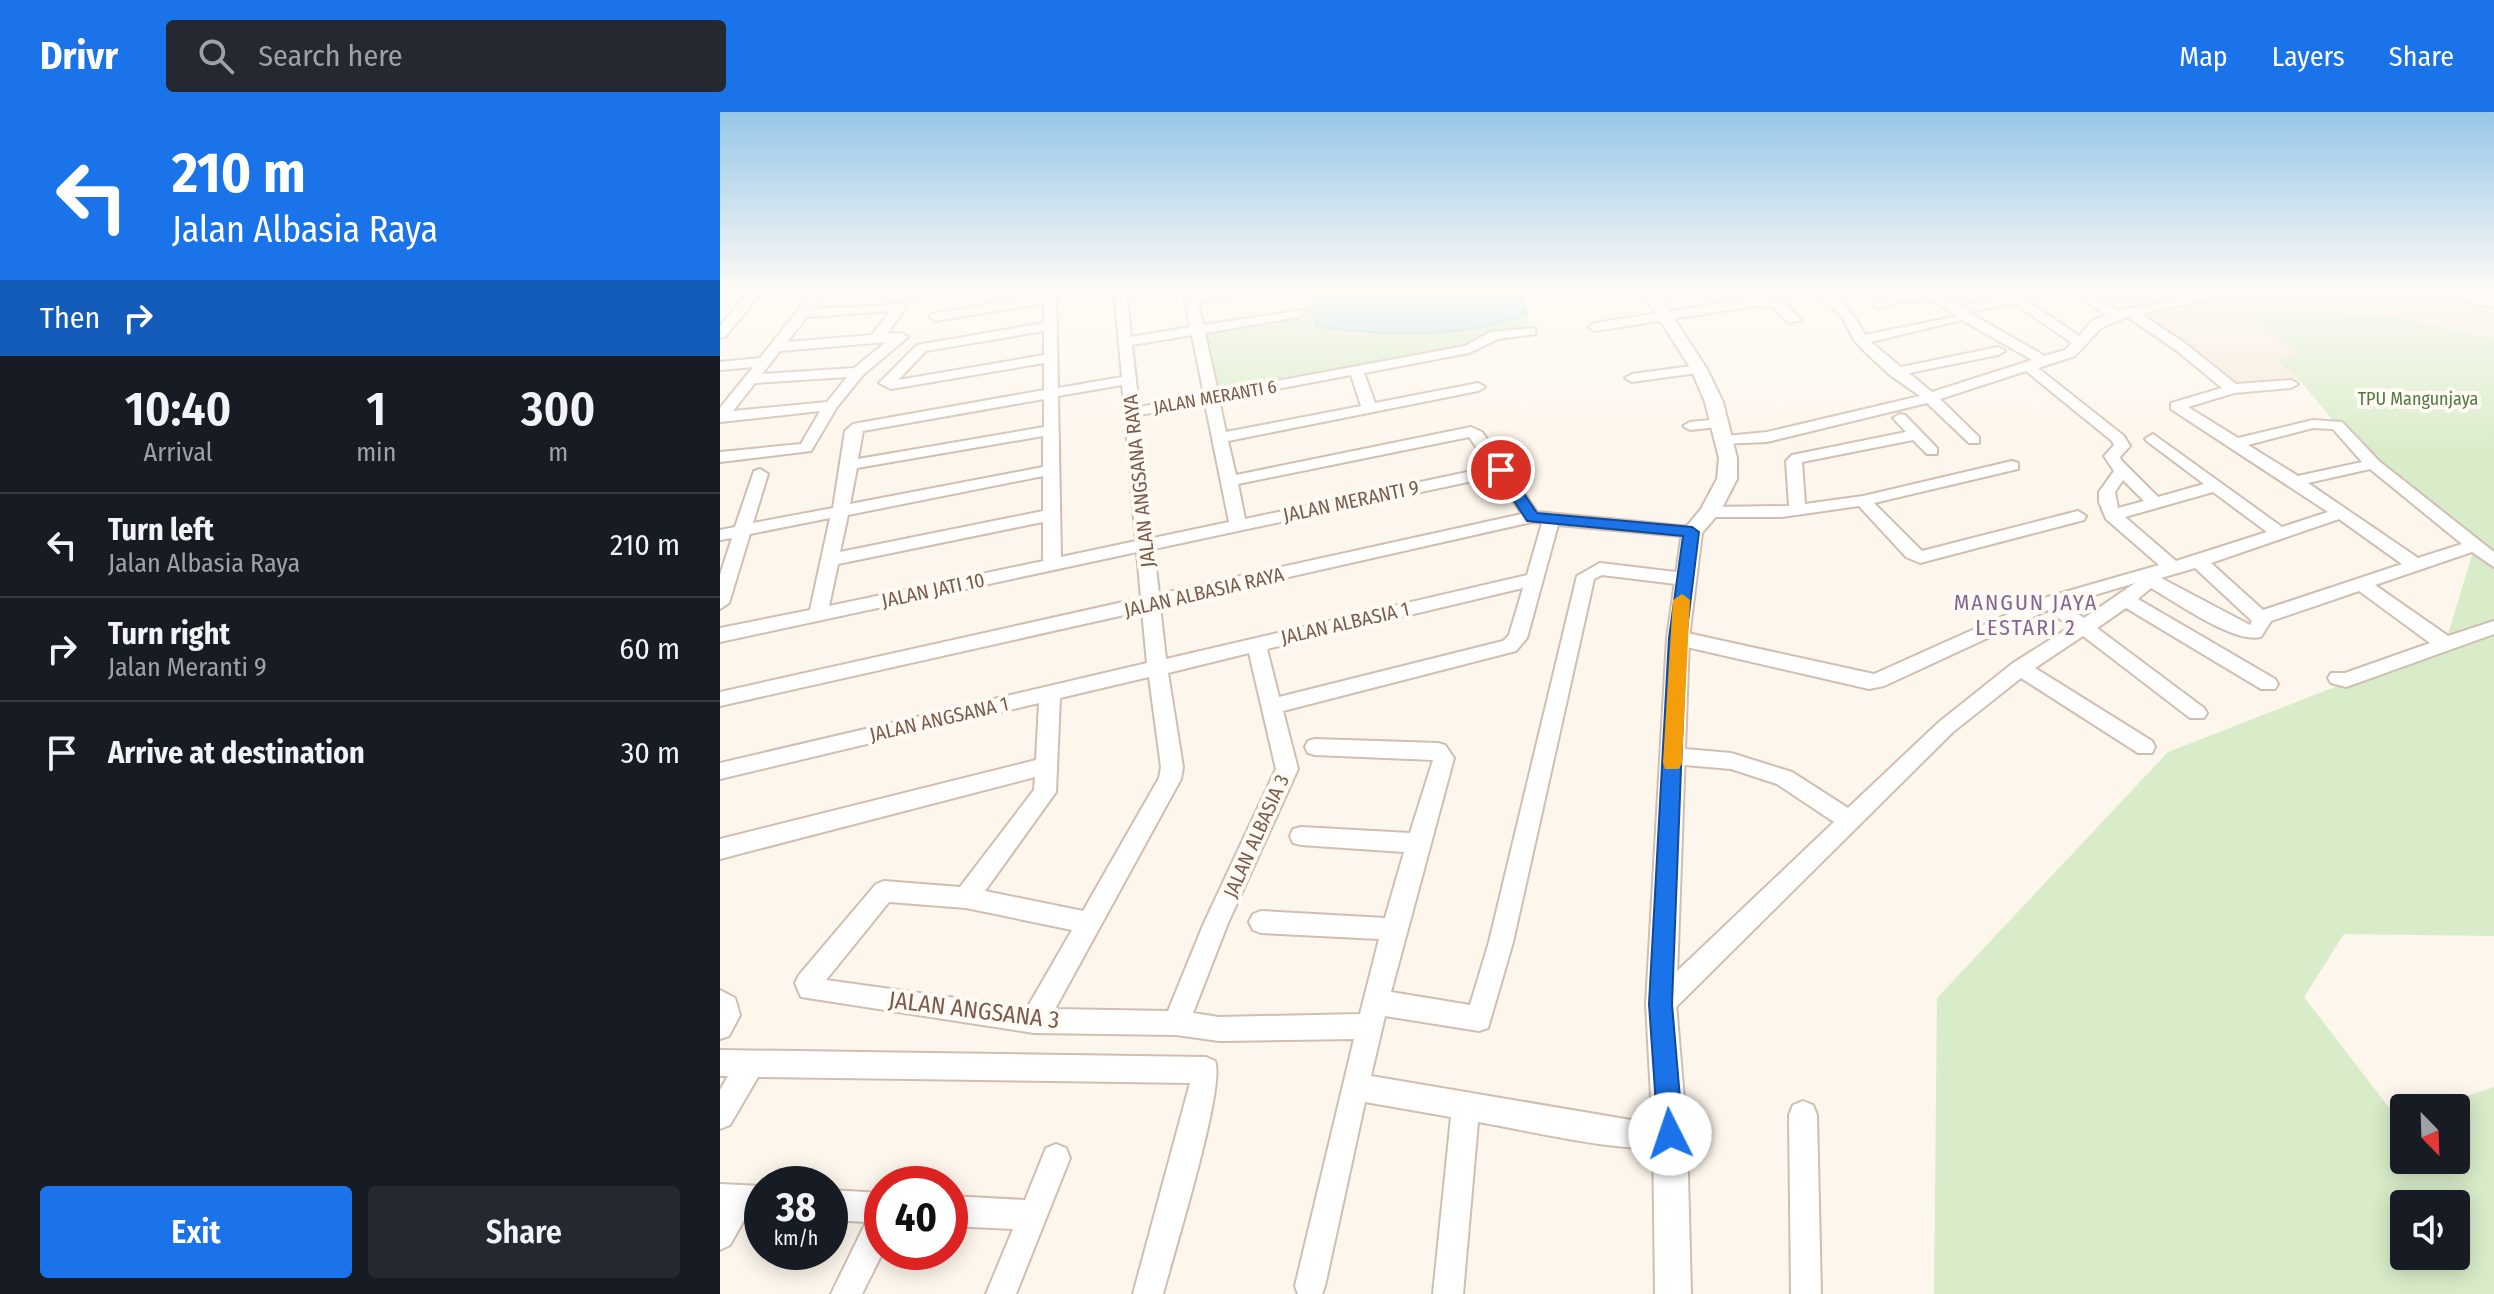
<!DOCTYPE html>
<style>
:root{--surface:#171b24;--page:#242831;--text:#f1f3f6;--muted:#9ea1a6;--line:#363941;--accent:#1a73e8}
body{margin:0;font-family:"Fira Sans Condensed",sans-serif;background:var(--page);color:var(--text);height:100vh;display:flex;flex-direction:column;font-size:30px;white-space:nowrap}
*{box-sizing:border-box;margin:0}
p{font-size:26px;color:var(--muted)}
.icon{flex:none;width:44px;height:44px;fill:none;stroke:currentColor;stroke-width:2;stroke-linecap:round;stroke-linejoin:round}
.map{position:relative;flex:1;overflow:hidden}
.sheet{display:flex;flex-direction:column;background:var(--surface);width:720px}
.sheet>*{flex:none}
.guide{background:#1a73e8;color:#fff;overflow:hidden}
.needle{width:52px;rotate:157deg}
.buttons{position:absolute;left:1670px;top:982px;display:grid;gap:16px}
.buttons a{display:grid;place-items:center;width:80px;height:80px;border-radius:8px;background:var(--surface);box-shadow:0 4px 20px #0003;font-size:40px}
.speed{position:absolute;left:24px;top:1054px;display:flex;gap:16px;font-size:40px;font-weight:700;text-align:center}
.speed>*{display:grid;place-content:center;width:104px;height:104px;border-radius:50%;background:var(--surface);box-shadow:0 4px 20px #0003;line-height:1}
.speed small{font-size:20px;font-weight:400}
.speed .limit{border:12px solid #d22;background:#fff;color:#111}
.pin{position:absolute;display:grid;place-items:center;width:68px;height:68px;color:#fff;margin:-34px;border:4px solid #fff;border-radius:50%;box-shadow:0 2px 8px #0007}
.me{position:absolute;width:88px;margin:-44px;rotate:356deg;stroke-linejoin:round;filter:drop-shadow(0 0 6px #0008)}
.turn{display:flex;align-items:center;gap:28px;height:168px;padding:0 40px;font-size:36px}
.turn .icon{width:104px;height:104px;stroke-width:2.5}
.turn b{display:block;font-size:56px;line-height:68px}
.then{display:flex;align-items:center;height:76px;padding:0 40px;background:#0003;gap:16px;font-size:30px}
.eta{display:flex;justify-content:space-evenly;align-items:center;height:136px;text-align:center}
.eta b{font-size:48px;font-weight:600;line-height:56px}
.button{display:flex;gap:16px;margin-top:auto;padding:16px 40px}
.button a{flex:1;height:92px;border-radius:8px;background:var(--accent);color:#fff;font-size:32px;font-weight:600;line-height:92px;text-align:center}
.button a+a{background:var(--page);color:var(--text)}
ul{padding:0;list-style:none}
li{display:flex;align-items:center;gap:24px;height:104px;padding:0 40px;border-top:2px solid var(--line)}
li div{flex:1}
li b{display:block;font-size:30px}
li em{font-style:normal}
header{display:flex;align-items:center;gap:48px;box-sizing:border-box;height:112px;padding:0 40px;background:var(--accent);color:#fff}
header strong{font-size:38px}
nav{display:flex;gap:44px;margin-inline-start:auto;font-size:28px}
.search{width:560px;height:72px;background:var(--page);display:flex;align-items:center;gap:20px;box-sizing:border-box;padding:0 28px;border-radius:8px;color:var(--muted);font-size:30px}
main{display:flex;flex:1;min-height:0}
.map>svg:first-child{display:block}
.residential{fill:#f5e8da}
.green{fill:#d8ecc9;fill-rule:evenodd}
.water{fill:#bfe3e8;stroke:#a5d3da;stroke-width:2}
.lines{fill:none;stroke-linecap:round;stroke-linejoin:round}
.minor-casing{stroke:#d1beb0;stroke-width:4}
.tertiary-casing{stroke:#d1beb0;stroke-width:4}
.minor{fill:#fff;fill-rule:evenodd}
.tertiary{fill:#fff;fill-rule:evenodd}
.route{fill:#1a73e8;stroke:#114b97;stroke-width:2}
.slow{fill:#f59e0b}
.labels{text-anchor:middle;dominant-baseline:central;stroke-width:8;stroke-linejoin:round;paint-order:stroke}
.far-street-label{font-size:18px;fill:#7a5c4d;stroke:#fffaf3}
.far-park-label{font-size:18px;fill:#537a41;stroke:#fffaf3}
.street-label{font-size:20px;fill:#7a5c4d;stroke:#fffaf3}
.neighbourhood-label{font-size:22px;letter-spacing:2px;fill:#846695;stroke:#fffaf3}
.near-street-label{font-size:24px;fill:#7a5c4d;stroke:#fffaf3}
</style>
<header>
<strong>Drivr</strong>
<div class="search"><svg class="icon" aria-label="search" viewBox="0 0 24 24"><circle cx="10" cy="10" r="6"/><path d="M15 15l6 6"/></svg>Search here</div>
<nav><a>Map</a><a>Layers</a><a>Share</a></nav>
</header>
<main>
<section class="sheet">
<div class="guide">
<div class="turn"><svg class="icon" aria-label="left" viewBox="0 0 24 24"><path d="M17 20v-9H6M10 6l-5 5 5 5"/></svg><div><b>210 m</b>Jalan Albasia Raya</div></div>
<div class="then">Then<svg class="icon" aria-label="right" viewBox="0 0 24 24"><path d="M7 20v-9h11M14 6l5 5-5 5"/></svg></div>
</div>
<div class="eta">
<div><b>10:40</b><p>Arrival</p></div>
<div><b>1</b><p>min</p></div>
<div><b>300</b><p>m</p></div>
</div>
<ul>
<li><svg class="icon" aria-label="left" viewBox="0 0 24 24"><path d="M17 20v-9H6M10 6l-5 5 5 5"/></svg><div><b>Turn left</b><p>Jalan Albasia Raya</p></div><em>210 m</em></li>
<li><svg class="icon" aria-label="right" viewBox="0 0 24 24"><path d="M7 20v-9h11M14 6l5 5-5 5"/></svg><div><b>Turn right</b><p>Jalan Meranti 9</p></div><em>60 m</em></li>
<li><svg class="icon" aria-label="arrive" viewBox="0 0 24 24"><path d="M6 21V4h12l-3 4 3 4H6"/></svg><div><b>Arrive at destination</b></div><em>30 m</em></li>
</ul>
<div class="button"><a>Exit</a><a>Share</a></div>
</section>
<div class="map">
<svg width="1774" height="1182" viewBox="0 0 1774 1182">
<rect width="100%" height="100%" fill="#fdf6ec"/>
<!-- residential -->
<polygon class="residential" points="1355,177 1774,177 1774,227 1670,203 1527,201 1579,241 1555,249 1581,270 1513,277 1413,202 1395,203"/>
<!-- green -->
<g class="green">
<polygon points="592,189 596,204 640,222 754,215 807,201 810,219 787,221 749,237 491,285 477,218 577,201"/>
<path d="M1525 201 1670 203 1774 227V824L1624 822 1584 885 1677 1006 1684 1004V1048H1736V996H1710L1774 975V1182H1214L1217 886 1448 640 1725 532 1755 433 1617 313 1581 270 1555 248 1578 241ZM1684 1092H1736V1144H1684Z"/>
</g>
<!-- water -->
<path class="water" d="M605 177H797L807 201C751 227 656 224 596 214L592 189Z"/>
<g class="lines">
<defs>
<g id="minor">
<polygon points="31,177 44,177 5,225 0,226 0,214"/>
<path d="M95 177H108L93 197 185 192 186 195 167 222 181 221 188 225 143 263 117 295 91 339 0 350V340L81 332 100 299 0 310V296L33 255 0 258V250L40 246ZM170 199 152 223 67 230 87 205ZM166 230 134 256 42 262 60 239ZM127 265 107 290 13 299 35 271Z"/>
<polygon points="183,177 227,177 188,186 182,182"/>
<path d="M324 177H336L338 276 402 265 394 177H406L411 225 470 215 463 177H475L477 183 513 177H543L478 191 483 213 583 198 584 201 578 205 485 221 498 280 745 234 770 220 815 216V222L778 227 749 241 644 261 655 291 758 271 765 275 758 279 508 329 516 363 751 315 762 320 817 400 972 415 980 420 972 425 838 413 807 526 796 539 563 599 578 657 508 811 473 901 499 905 640 902 659 827 541 821 533 818 529 810 533 802 541 799 665 806 684 740 581 733 573 731 570 724 573 717 581 715 690 721 713 648 595 643 588 641 585 635 588 629 595 627 718 631 725 633 734 646 671 880 750 893 769 830 857 464 880 451 964 461 973 467 964 473 882 463 874 467 793 830 768 916 759 919 665 904 651 964 917 1009 950 1008 960 1012 964 1022 960 1032C923 1047 802 1017 758 1010L743 1182H713L731 1005 645 990 605 1174 602 1182H578L575 1174 634 927 499 929 456 923 314 921 81 885 75 871 79 863 156 772 164 769 240 775 314 678 315 665 0 747V727L316 648 319 591 0 667V651L427 551 422 499 0 594V580L421 486 417 440 0 530V516L90 498 110 406 30 422 9 491 0 497V463L12 426 0 428V418L15 415 34 359 40 357 48 362 33 411 113 396 125 319 133 312 324 278V251L171 277 159 271 197 233 324 211V191L216 209 210 205 211 202 324 183ZM324 219V243L178 268 206 239ZM472 223 484 283 419 295 412 233ZM631 263 641 294 506 320 499 288ZM402 273 416 429 341 445 338 284ZM324 287V315L138 347 143 319ZM485 291 509 410 433 426 420 303ZM323 324V355L130 392 137 356ZM749 325 771 355 525 407 518 372ZM323 364V399L120 440 128 403ZM776 364 802 402 439 482 434 437ZM323 410V449L109 494 118 452ZM812 410 822 411 807 463 446 547 440 494ZM803 476 789 523 783 529 559 585 547 537ZM529 541 556 657 484 811 448 899 335 897 461 667 463 655 448 561ZM429 565 441 655 439 666 363 799 265 779 336 680 340 586ZM169 790 246 796 352 818 307 896 106 868Z"/>
<path d="M1090 177C1117 177 1133 201 1145 223L1237 204 1212 188 1180 190 1159 196 1153 192 1179 182 1215 180 1239 194 1286 185 1287 180 1346 177 1306 188 1359 224 1371 210 1386 203 1349 177H1364L1397 199 1511 177H1539L1421 202 1466 232 1516 272 1571 268 1578 272 1571 276 1514 281 1468 295 1518 326 1593 308 1622 310 1659 349 1774 440V455L1752 440 1655 473 1728 524 1774 509V522L1626 575 1611 571 1608 566 1611 561H1625L1710 531 1639 479 1551 509 1541 525C1514 532 1456 490 1431 476L1418 487 1555 567 1558 572 1555 577H1541L1406 496 1377 516 1484 596 1487 601 1484 606H1470L1363 524 1315 556 1432 629 1435 635 1432 641H1418L1301 566 1233 620 950 901 941 904 932 901 928 892 932 883 1114 710 1057 672 1011 657 953 652 946 650 943 644 946 638 953 636 1011 641 1072 660 1128 696 1219 610 1293 551 1350 515 1328 498 1164 574 1149 577 958 533 951 531 949 526 951 521 958 519 1154 562 1324 486 1439 453 1386 407 1379 390V380L1394 359 1384 344 1394 333 1392 329 1306 259 1220 287 1259 325V331H1249L1207 291 1047 330 1001 332 998 329 1006 324 1047 320 1200 284 1170 263 1145 240 1134 228 1122 204ZM1294 191 1352 231 1345 238 1325 244 1248 200ZM1407 205 1456 238 1502 276 1451 291V297L1608 400 1562 415 1433 322 1425 327 1428 330 1484 372 1438 385 1401 348 1400 345 1410 334 1404 324 1318 256 1355 244 1381 216ZM1242 208 1312 248 1212 280 1189 261 1278 243 1285 239 1278 235 1181 255 1151 230ZM1593 316 1613 317 1642 350 1578 364 1528 333ZM1650 357 1742 432 1698 446 1588 371ZM1403 368 1424 389 1398 396 1395 380ZM1493 380 1547 420 1456 449 1405 405ZM1619 407 1682 452 1543 498 1491 451ZM1475 456 1532 509 1530 513 1441 466ZM1415 471 1364 506 1344 492Z"/>
<path d="M1725 177C1743 177 1756 185 1774 187V195L1752 192Z"/>
<polygon points="1035,186 1062,189 1081,208 1069,211 1053,195 1035,194 875,219 868,215 875,211"/>
<polygon points="979,253 986,257 984,260 912,270 905,266 912,262"/>
<polygon points="1180,302 1185,303 1217,336 1217,342 1207,342 1193,328 1082,350 1085,392 1143,384 1292,349 1298,351 1298,357 1154,391 1202,439 1358,399 1366,404 1364,408 1200,451 1186,445 1139,394 1062,405 990,405 982,400 990,395 1069,394 1066,349 1072,343 1186,320 1173,306"/>
<polygon points="1001,307 1006,308 1006,314 970,318 963,314 970,310"/>
<polygon points="0,878 15,886 20,903 9,924 0,927"/>
<path d="M0 938 486 945 495 949C506 974 453 1144 443 1182H413L470 971 38 965 10 1013 0 1017V978L8 964H0Z"/>
<polygon points="1083,989 1093,993 1097,1003 1101,1182 1071,1182 1069,1003 1073,993"/>
<polygon points="336,1032 346,1036 350,1046 296,1182 266,1182 293,1117 230,1114 230,1084 305,1088 326,1036"/>
<polygon points="0,1072 42,1074 42,1104 27,1103 10,1133 0,1138"/>
<polygon points="110,1078 162,1081 163,1140 142,1182 111,1182 146,1110 110,1108"/>
</g>
<polygon id="tertiary" points="920,177 935,177 987,257 1003,290 1017,346 1017,367 1000,400 982,421 969,526 956,892 967,1022 971,1182 935,1182 933,1022 926,892 947,526 962,420 981,397 997,367 999,346 985,290 971,257"/>
</defs>
<!-- minor casing -->
<use href="#minor" class="minor-casing"/>
<!-- tertiary casing -->
<use href="#tertiary" class="tertiary-casing"/>
<!-- minor -->
<use href="#minor" class="minor"/>
<!-- tertiary -->
<use href="#tertiary" class="tertiary"/>
</g>
<!-- sky -->
<linearGradient id="sky" x2="0" y2="1"><stop stop-color="#97c7e8"/><stop offset="0.52" stop-color="#fefbf6"/><stop offset="1" stop-color="#fefbf6" stop-opacity="0"/></linearGradient>
<rect width="1774" height="343" fill="url(#sky)"/>
<!-- route -->
<polygon class="route" points="781,354 786,355 817,401 972,415 979,420 966,526 952,892 963,1022 959,1031 950,1034 941,1031 938,1022 929,892 949,526 963,424 807,409 774,358"/>
<!-- slow -->
<polygon class="slow" points="962,482 970,488 962,651 959,657 945,657 943,651 953,488"/>
<g class="labels">
<!-- far-street labels -->
<g class="far-street-label">
<text transform="translate(495 285) rotate(-10)">JALAN MERANTI 6</text>
</g>
<!-- far-park labels -->
<g class="far-park-label">
<text x="1698" y="287">TPU Mangunjaya</text>
</g>
<!-- street labels -->
<g class="street-label">
<text transform="translate(419 369) rotate(-96)">JALAN ANGSANA RAYA</text>
<text transform="translate(631 389) rotate(-12)">JALAN MERANTI 9</text>
<text transform="translate(213 478) rotate(-12)">JALAN JATI 10</text>
<text transform="translate(484 480) rotate(-13)">JALAN ALBASIA RAYA</text>
<text transform="translate(625 511) rotate(-13)">JALAN ALBASIA 1</text>
<text transform="translate(219 607) rotate(-13)">JALAN ANGSANA 1</text>
<text transform="translate(536 724) rotate(-66)">JALAN ALBASIA 3</text>
</g>
<!-- neighbourhood labels -->
<g class="neighbourhood-label">
<text x="1306" y="490">MANGUN JAYA<tspan x="1306" dy="25">LESTARI 2</tspan></text>
</g>
<!-- near-street labels -->
<g class="near-street-label">
<text transform="translate(254 898) rotate(7)">JALAN ANGSANA 3</text>
</g>
</g>
</svg>
<div class="buttons">
<a><svg class="needle" viewBox="-14 -14 28 28"><path d="M0-13l5 13h-10z" fill="#e53935"/><path d="M0 13l5-13h-10z" fill="#9ea1a6"/></svg></a>
<a><svg class="icon" aria-label="sound" viewBox="0 0 24 24"><path d="M4 9h4l5-4v14l-5-4H4zM17 9q2 3 0 6"/></svg></a>
</div>
<div class="speed"><div>38<small>km/h</small></div><div class="limit">40</div></div>
<div class="pin" style="left:781px;top:358px;background:#d93025"><svg class="icon" aria-label="arrive" viewBox="0 0 24 24"><path d="M6 21V4h12l-3 4 3 4H6"/></svg></div>
<svg class="me" style="left:950px;top:1022px" viewBox="-20 -20 40 40"><circle r="19" fill="#fff"/><path d="M0-13L10 11 0 6-10 11z" fill="#1a73e8"/></svg>
</div>
</main>
